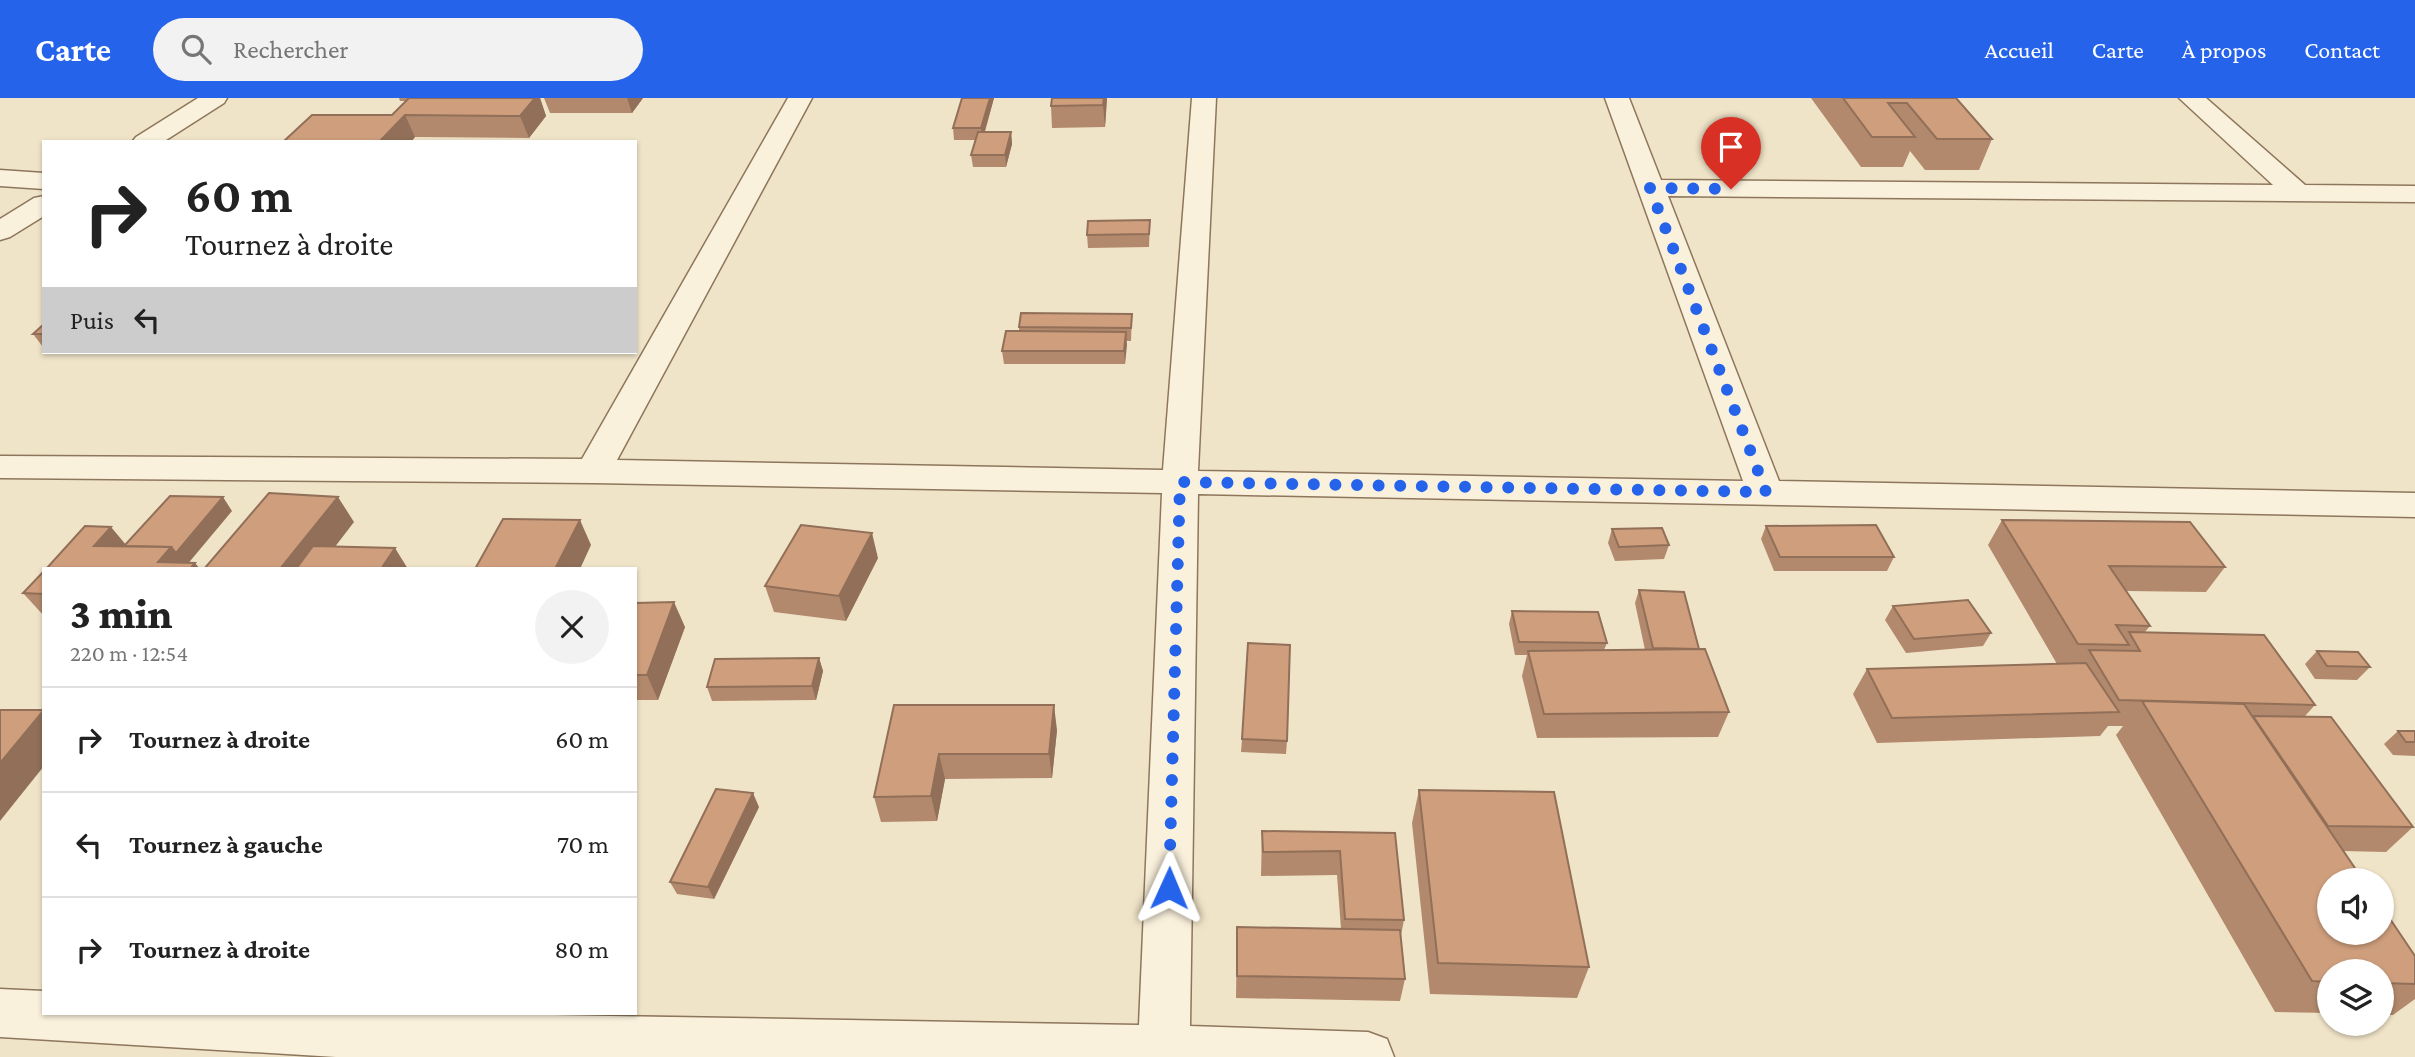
<!DOCTYPE html>
<html lang="fr">
<meta charset="utf-8">
<style>
:root{--surface:#fff;--page:#f2f2f2;--text:#222;--muted:#767676;--line:#e0e0e0;--accent:#2563eb}
body{margin:0;font-family:"Crimson Pro",serif;background:var(--page);color:var(--text);height:100vh;display:flex;flex-direction:column;font-size:26px;white-space:nowrap}
*{box-sizing:border-box;margin:0}
p{font-size:23px;color:var(--muted)}
.icon{flex:none;width:38px;height:38px;fill:none;stroke:currentColor;stroke-width:2;stroke-linecap:round;stroke-linejoin:round}
.map{position:relative;flex:1;overflow:hidden}
.sheet{position:absolute;left:42px;top:469px;width:595px;height:448px;display:flex;flex-direction:column;background:var(--surface);border-radius:0px;box-shadow:0 2px 5px #0004}
.sheet>*{flex:none}
.guide{position:absolute;left:42px;top:42px;width:595px;height:214px;border-radius:0px;box-shadow:0 2px 5px #0004;background:#fff;color:var(--text);overflow:hidden}
.buttons{position:absolute;left:2317px;top:770px;display:grid;gap:14px}
.buttons a{display:grid;place-items:center;width:77px;height:77px;border-radius:50%;background:var(--surface);box-shadow:0 2px 5px #0004;font-size:35px}
.pin{position:absolute;display:grid;place-items:center;width:60px;height:60px;color:#fff;margin:-72px -30px;border-radius:50% 50% 50% 0;rotate:-45deg;box-shadow:0 0 7px #0007}
.pin .icon{rotate:45deg}
.me{position:absolute;width:77px;margin:-38px;rotate:1deg;stroke-linejoin:round;filter:drop-shadow(0 0 5px #0008)}
.turn{display:flex;align-items:center;gap:24px;height:147px;padding:0 28px;font-size:32px}
.turn .icon{width:91px;height:91px;stroke-width:2.5}
.turn b{display:block;font-size:49px;line-height:60px}
.then{display:flex;align-items:center;height:66px;padding:0 28px;background:#0003;gap:14px;font-size:26px}
.round{display:grid;place-items:center;flex:none;width:74px;height:74px;border-radius:37px;background:var(--page)}
.headline{display:flex;align-items:center;justify-content:space-between;height:119px;padding:0 28px}
h1{font-size:42px;font-weight:800;line-height:52px}
ul{padding:0;list-style:none}
li{display:flex;align-items:center;gap:21px;height:105px;padding:0 28px;border-top:2px solid var(--line)}
li div{flex:1}
li b{display:block;font-size:26px}
li em{font-style:normal}
header{display:flex;align-items:center;gap:42px;box-sizing:border-box;height:98px;padding:0 35px;background:var(--accent);color:#fff}
header strong{font-size:33px}
nav{display:flex;gap:38px;margin-inline-start:auto;font-size:24px}
.search{width:490px;height:63px;background:var(--page);display:flex;align-items:center;gap:18px;box-sizing:border-box;padding:0 24px;border-radius:38px;color:var(--muted);font-size:26px}
.map>svg:first-child{display:block}
.lines{fill:none;stroke-linecap:round;stroke-linejoin:round}
.minor-casing{stroke:#8d765c;stroke-width:3}
.minor{fill:#faf1dc;fill-rule:evenodd}
.wall{fill:#b2896c}
.shaded-wall{fill:#916f58}
.building{fill:#cf9f7d;stroke:#916f58;stroke-width:2}
.route{stroke:#2563eb;stroke-width:12;stroke-dasharray:0 21.6}
</style>
<header>
<strong>Carte</strong>
<div class="search"><svg class="icon" aria-label="search" viewBox="0 0 24 24"><circle cx="10" cy="10" r="6"/><path d="M15 15l6 6"/></svg>Rechercher</div>
<nav><a>Accueil</a><a>Carte</a><a>À propos</a><a>Contact</a></nav>
</header>
<div class="map">
<svg width="2415" height="959" viewBox="0 0 2415 959">
<rect width="100%" height="100%" fill="#f0e4c8"/>
<g class="lines">
<defs>
<g id="minor">
<polygon points="198,0 227,0 224,5 163,44 132,44 136,39"/>
<polygon points="788,0 812,0 617,362 1163,372 1192,0 1216,0 1198,373 1743,383 1605,0 1629,0 1661,82 2273,87 2179,0 2206,0 2305,87 2415,88 2415,104 1668,98 1779,383 2415,395 2415,419 1198,396 1190,928 1368,934 1387,941 1394,959 336,959 0,939 0,891 44,893 44,915 434,915 1139,927 1162,395 593,385 0,380 0,358 582,361"/>
<polygon points="0,72 44,75 44,91 0,88"/>
<polygon points="44,98 44,118 10,139 0,142 0,121 34,100"/>
</g>
</defs>
<!-- minor casing -->
<use href="#minor" class="minor-casing"/>
<!-- minor -->
<use href="#minor" class="minor"/>
</g>
<!-- wall -->
<g class="wall">
<polygon points="399,0 540,0 546,18 529,40 415,39 411,44 285,44 284,43 392,17 406,3 400,3"/>
<polygon points="544,0 643,0 632,15 550,15"/>
<polygon points="962,0 994,0 985,34 1011,34 1012,46 1006,69 973,69 971,57 975,42 954,42 953,30"/>
<polygon points="1107,0 1105,29 1052,30 1051,8"/>
<polygon points="1811,0 1956,0 1992,41 1979,72 1925,72 1910,53 1903,69 1861,69"/>
<polygon points="1150,122 1149,149 1088,150 1087,137"/>
<polygon points="1132,216 1131,243 1126,243 1125,266 1004,266 1002,253 1019,233 1019,229"/>
<polygon points="44,226 44,249 43,249 33,236"/>
<polygon points="2002,422 2225,469 2206,494 2126,493 2150,528 2145,534 2315,607 2305,618 2413,729 2386,754 2343,753 2415,858 2415,901 2393,917 2382,917 2382,873 2329,873 2329,915 2275,914 2116,637 2123,628 2108,628 2100,638 1877,645 1853,596 1867,571 2057,566 1988,447"/>
<polygon points="1766,428 1894,459 1887,473 1774,473 1761,441"/>
<polygon points="1612,431 1669,447 1664,461 1615,463 1608,445"/>
<polygon points="878,460 846,523 774,514 765,488"/>
<polygon points="44,473 44,518 23,495"/>
<polygon points="1639,492 1699,551 1729,614 1718,639 1537,640 1522,578 1527,557 1515,557 1509,526 1512,513 1607,545 1604,552 1645,552 1635,505"/>
<polygon points="635,505 685,529 658,602 635,602"/>
<polygon points="1893,508 1991,535 1983,548 1906,555 1885,522"/>
<polygon points="2317,553 2370,569 2357,582 2315,581 2305,566"/>
<polygon points="819,560 823,573 816,602 712,603 707,589"/>
<polygon points="894,607 1057,632 1052,680 945,681 937,723 881,724 874,699"/>
<polygon points="2398,633 2415,633 2415,658 2393,657 2384,646"/>
<polygon points="1242,641 1287,643 1286,656 1241,654"/>
<polygon points="1419,692 1589,869 1577,900 1430,896 1412,725"/>
<polygon points="759,709 714,801 677,796 670,784"/>
<polygon points="1262,733 1395,735 1404,822 1401,837 1405,881 1400,903 1236,900 1237,829 1341,831 1337,777 1261,778"/>
</g>
<!-- shaded-wall -->
<g class="shaded-wall">
<polygon points="535,0 540,0 546,18 529,40 520,18"/>
<polygon points="627,0 643,0 632,15"/>
<polygon points="990,0 994,0 982,42 981,30"/>
<polygon points="1104,0 1107,0 1105,29 1103,7"/>
<polygon points="405,17 415,39 411,44 380,44"/>
<polygon points="1011,34 1012,46 1006,69 1005,57"/>
<polygon points="1126,234 1127,247 1125,266 1124,253"/>
<polygon points="223,399 232,413 186,468 158,464 171,449"/>
<polygon points="338,399 354,424 318,471 280,471"/>
<polygon points="580,422 591,447 580,471 555,471"/>
<polygon points="111,429 132,454 94,448"/>
<polygon points="872,435 878,460 846,523 839,498"/>
<polygon points="395,450 408,471 381,471"/>
<polygon points="195,465 200,471 190,471"/>
<polygon points="674,504 685,529 658,602 647,577"/>
<polygon points="819,560 823,573 816,602 812,588"/>
<polygon points="1054,607 1057,632 1052,680 1049,656"/>
<polygon points="44,613 44,668 0,723 0,665"/>
<polygon points="939,656 945,681 937,723 931,698"/>
<polygon points="753,695 759,709 714,801 708,789"/>
</g>
<!-- building -->
<g class="building">
<polygon points="409,0 535,0 520,18 405,17 380,43 284,43 312,17 392,17"/>
<polygon points="962,0 990,0 981,30 953,30"/>
<polygon points="1052,0 1104,0 1103,7 1051,8"/>
<polygon points="1843,0 1956,0 1992,41 1937,41 1907,5 1888,5 1915,39 1872,39"/>
<polygon points="978,34 1011,34 1005,57 971,57"/>
<polygon points="1150,122 1149,136 1087,137 1088,123"/>
<polygon points="1021,215 1132,216 1131,230 1019,229"/>
<polygon points="44,226 44,236 33,236"/>
<polygon points="1006,233 1126,234 1124,253 1002,253"/>
<polygon points="269,395 338,399 280,471 204,471"/>
<polygon points="170,398 223,399 176,455 171,449 124,448"/>
<polygon points="503,421 580,422 555,471 475,471"/>
<polygon points="2002,422 2190,424 2225,469 2109,468 2150,528 2116,527 2129,547 2078,546"/>
<polygon points="801,427 872,435 839,498 765,488"/>
<polygon points="1876,427 1894,459 1780,459 1766,428"/>
<polygon points="85,428 111,429 94,448 171,449 158,464 195,465 190,471 46,471"/>
<polygon points="1662,430 1669,447 1619,449 1612,431"/>
<polygon points="313,448 395,450 381,471 296,471"/>
<polygon points="44,473 44,496 23,495"/>
<polygon points="1639,492 1684,494 1699,551 1653,550"/>
<polygon points="1968,502 1991,535 1914,541 1893,508"/>
<polygon points="674,504 647,577 635,577 635,505"/>
<polygon points="1512,513 1598,514 1607,545 1519,544"/>
<polygon points="2129,534 2264,537 2315,607 2119,602 2089,552 2140,553"/>
<polygon points="1248,545 1290,547 1287,643 1242,641"/>
<polygon points="1705,551 1729,614 1544,616 1528,553"/>
<polygon points="2317,553 2358,554 2370,569 2327,568"/>
<polygon points="819,560 812,588 707,589 715,561"/>
<polygon points="2086,565 2119,614 1892,620 1867,571"/>
<polygon points="2142,603 2244,606 2363,782 2329,782 2329,835 2382,835 2382,809 2415,858 2415,886 2382,885 2382,873 2329,873 2329,884 2312,883"/>
<polygon points="894,607 1054,607 1049,656 939,656 931,698 874,699"/>
<polygon points="0,612 44,612 0,665"/>
<polygon points="2253,618 2331,619 2413,729 2328,728"/>
<polygon points="2398,633 2415,633 2415,644 2406,644"/>
<polygon points="716,691 753,695 708,789 670,784"/>
<polygon points="1419,692 1554,694 1589,869 1438,865"/>
<polygon points="1262,733 1395,735 1404,822 1345,821 1340,753 1263,754"/>
<polygon points="1237,829 1400,832 1405,881 1237,878"/>
</g>
<g class="lines">
<!-- route -->
<polyline class="route" points="1169,790 1180,384 1766,394 1650,90 1731,91"/>
</g>
</svg>
<div class="buttons">
<a><svg class="icon" aria-label="sound" viewBox="0 0 24 24"><path d="M4 9h4l5-4v14l-5-4H4zM17 9q2 3 0 6"/></svg></a>
<a><svg class="icon" aria-label="layers" viewBox="0 0 24 24"><path d="M12 4l9 5-9 5-9-5zM3 14l9 5 9-5"/></svg></a>
</div>
<div class="pin" style="left:1731px;top:91px;background:#d93025"><svg class="icon" aria-label="arrive" viewBox="0 0 24 24"><path d="M6 21V4h12l-3 4 3 4H6"/></svg></div>
<svg class="me" style="left:1169px;top:790px" viewBox="-20 -20 40 40"><path d="M0-17L14 15 0 8-14 15z" fill="#2563eb" stroke="#fff" stroke-width="4"/></svg>
<div class="guide">
<div class="turn"><svg class="icon" aria-label="right" viewBox="0 0 24 24"><path d="M7 20v-9h11M14 6l5 5-5 5"/></svg><div><b>60 m</b>Tournez à droite</div></div>
<div class="then">Puis<svg class="icon" aria-label="left" viewBox="0 0 24 24"><path d="M17 20v-9H6M10 6l-5 5 5 5"/></svg></div>
</div>
<section class="sheet">
<div class="headline"><div><h1>3 min</h1><p>220 m · 12:54</p></div><a class="round"><svg class="icon" aria-label="close" viewBox="0 0 24 24"><path d="M6 6l12 12M18 6L6 18"/></svg></a></div>
<ul>
<li><svg class="icon" aria-label="right" viewBox="0 0 24 24"><path d="M7 20v-9h11M14 6l5 5-5 5"/></svg><div><b>Tournez à droite</b></div><em>60 m</em></li>
<li><svg class="icon" aria-label="left" viewBox="0 0 24 24"><path d="M17 20v-9H6M10 6l-5 5 5 5"/></svg><div><b>Tournez à gauche</b></div><em>70 m</em></li>
<li><svg class="icon" aria-label="right" viewBox="0 0 24 24"><path d="M7 20v-9h11M14 6l5 5-5 5"/></svg><div><b>Tournez à droite</b></div><em>80 m</em></li>
</ul>
</section>
</div>
